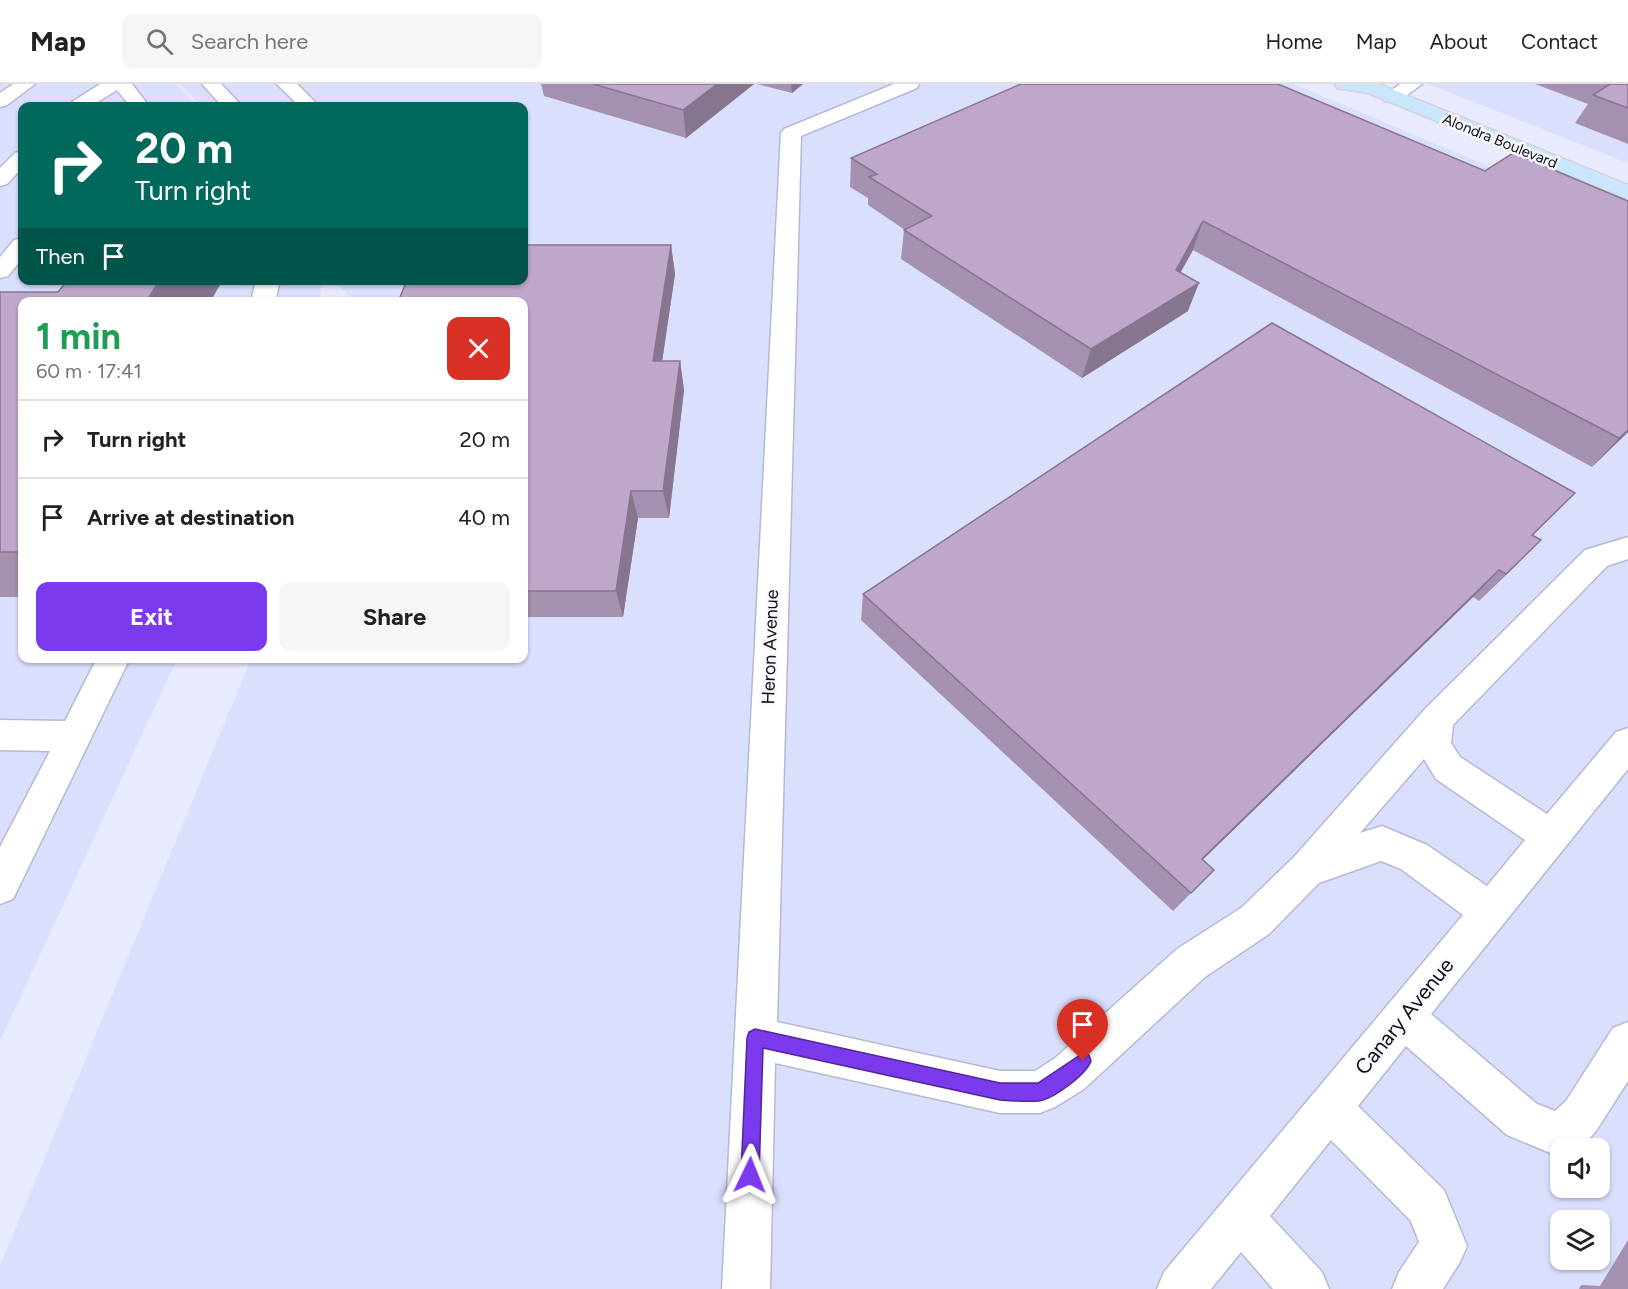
<!DOCTYPE html>
<meta charset="utf-8">
<style>
:root{--surface:#fff;--page:#f6f6f6;--text:#202124;--muted:#757577;--line:#e0e0e0;--accent:#7c3aed}
body{margin:0;font-family:Figtree,sans-serif;background:var(--page);color:var(--text);height:100vh;display:flex;flex-direction:column;font-size:22px;white-space:nowrap}
*{box-sizing:border-box;margin:0}
p{font-size:20px;color:var(--muted)}
.icon{flex:none;width:33px;height:33px;fill:none;stroke:currentColor;stroke-width:2;stroke-linecap:round;stroke-linejoin:round}
.map{position:relative;flex:1;overflow:hidden}
.side{position:absolute;left:18px;top:213px;width:510px;height:366px;display:flex;flex-direction:column;background:var(--surface);border-radius:12px;box-shadow:0 2px 4px #0004}
.side>*{flex:none}
.top-card{position:absolute;left:18px;top:18px;width:510px;height:183px;border-radius:12px;box-shadow:0 2px 4px #0004;background:#00695c;color:#fff;overflow:hidden}
.buttons{position:absolute;left:1550px;top:1054px;display:grid;gap:12px}
.buttons a{display:grid;place-items:center;width:60px;height:60px;border-radius:12px;background:var(--surface);box-shadow:0 2px 4px #0004;font-size:30px}
.pin{position:absolute;display:grid;place-items:center;width:51px;height:51px;color:#fff;margin:-62px -26px;border-radius:50% 50% 50% 0;rotate:-45deg;box-shadow:0 0 6px #0007}
.pin .icon{rotate:45deg}
.me{position:absolute;width:66px;margin:-33px;rotate:2deg;stroke-linejoin:round;filter:drop-shadow(0 0 4px #0008)}
.turn{display:flex;align-items:center;gap:21px;height:126px;padding:0 18px;font-size:27px}
.turn .icon{width:78px;height:78px;stroke-width:2.5}
.turn b{display:block;font-size:42px;line-height:51px}
.then{display:flex;align-items:center;height:57px;padding:0 18px;background:#0003;gap:12px;font-size:22px}
.round{display:grid;place-items:center;flex:none;width:63px;height:63px;border-radius:12px;background:var(--page)}
.head{display:flex;align-items:center;justify-content:space-between;height:102px;padding:0 18px}
h1{font-size:36px;font-weight:700;line-height:45px;color:#1e9e55}
.primary-button{display:flex;gap:12px;margin-top:auto;padding:12px 18px}
.primary-button a{flex:1;height:69px;border-radius:12px;background:var(--accent);color:#fff;font-size:24px;font-weight:700;line-height:69px;text-align:center}
.primary-button a+a{background:var(--page);color:var(--text)}
ul{padding:0;list-style:none}
li{display:flex;align-items:center;gap:18px;height:78px;padding:0 18px;border-top:2px solid var(--line)}
li div{flex:1}
li b{display:block;font-size:22px}
li em{font-style:normal}
header{display:flex;align-items:center;gap:36px;box-sizing:border-box;height:84px;padding:0 30px;background:var(--surface);border-bottom:2px solid var(--line)}
header strong{font-size:28px}
nav{display:flex;gap:33px;margin-inline-start:auto;font-size:21px}
.search{width:420px;height:54px;background:var(--page);display:flex;align-items:center;gap:15px;box-sizing:border-box;padding:0 21px;border-radius:12px;color:var(--muted);font-size:22px}
.map>svg:first-child{display:block}
.built{fill:#dbdffe;fill-rule:evenodd}
.lines{fill:none;stroke-linecap:round;stroke-linejoin:round}
.minor-casing{stroke:#b6b9d0;stroke-width:3}
.major-casing{stroke:#d3d3d5;stroke-width:3}
.minor{fill:#fff;fill-rule:evenodd}
.major{fill:#cae6fe;fill-rule:evenodd}
.wall{fill:#a490af}
.shaded-wall{fill:#86758f}
.building{fill:#bfa7cc;stroke:#86758f;stroke-width:1.5}
.route{fill:#7c3aed;stroke:#51269a;stroke-width:1.5}
.labels{text-anchor:middle;dominant-baseline:central;stroke-width:5;stroke-linejoin:round;paint-order:stroke}
.far-street-label{font-size:15px;fill:#0c0d15;stroke:#f9f9fe}
.street-label{font-size:18px;fill:#0c0d15;stroke:#f9f9fe}
.near-street-label{font-size:21px;fill:#0c0d15;stroke:#f9f9fe}
</style>
<header>
<strong>Map</strong>
<div class="search"><svg class="icon" aria-label="search" viewBox="0 0 24 24"><circle cx="10" cy="10" r="6"/><path d="M15 15l6 6"/></svg>Search here</div>
<nav><a>Home</a><a>Map</a><a>About</a><a>Contact</a></nav>
</header>
<div class="map">
<svg width="1628" height="1205" viewBox="0 0 1628 1205">
<rect width="100%" height="100%" fill="#e8ebfe"/>
<!-- built -->
<g class="built">
<polygon points="0,0 176,0 196,22 22,22 22,196 321,197 320,217 22,218 22,574 177,575 0,957"/>
<path d="M180 0H1294L1628 141V1205H0V1182L251 575 524 574V218L353 217 336 197 524 196V22H201ZM1560 1065H1599V1104H1560ZM1560 1137H1599V1176H1560Z"/>
<polygon points="1428,0 1628,0 1628,79"/>
</g>
<g class="lines">
<defs>
<g id="minor">
<polygon points="13,0 35,0 7,21 0,23 0,9"/>
<polygon points="100,0 132,0 149,22 130,22 117,6 91,22 70,22 72,18"/>
<polygon points="202,0 221,0 242,22 222,22"/>
<polygon points="277,0 297,0 319,22 299,22"/>
<path d="M894 0H919L917 4 801 52 777 938 1000 987H1035L1054 975 1177 865 1241 824 1294 773 1425 625 1585 466 1628 453V475L1607 482 1453 641 1451 659 1460 673 1547 730 1616 648 1628 644V685L1431 930 1537 1020 1555 1027 1566 1017 1613 944 1628 938V997L1596 1047 1580 1065H1560V1073L1507 1051 1406 962 1358 1022 1444 1106 1467 1162 1460 1178 1443 1205H1392L1399 1188 1419 1158 1411 1137 1331 1056 1270 1132 1322 1188 1329 1205H1273L1241 1168 1211 1205H1157L1164 1188 1463 831 1401 785 1381 777 1319 799 1269 850 1205 893 1084 1005 1055 1023 1040 1029H1000L775 979 770 1205H722L781 49 784 45ZM1424 675 1436 695 1525 756 1487 802 1427 761 1382 742 1360 749Z"/>
<polygon points="1400,0 1422,0 1399,17 1385,17 1383,13"/>
<polygon points="22,67 22,84 7,100 0,102 0,84 15,69"/>
<polygon points="22,154 22,175 8,192 0,194 0,173 14,156"/>
<polygon points="256,196 280,196 275,218 251,218"/>
<polygon points="97,574 130,574 13,815 0,820 0,763 50,667 0,666 0,636 65,637"/>
</g>
<polygon id="major" points="1335,0 1379,0 1628,101 1628,115 1368,9 1337,4"/>
</defs>
<!-- minor casing -->
<use href="#minor" class="minor-casing"/>
<!-- major casing -->
<use href="#major" class="major-casing"/>
<!-- minor -->
<use href="#minor" class="minor"/>
<!-- major -->
<use href="#major" class="major"/>
</g>
<!-- wall -->
<g class="wall">
<polygon points="541,0 754,0 686,54 544,12"/>
<polygon points="757,0 803,0 792,9"/>
<polygon points="1021,0 1628,348 1592,383 1193,166 1180,188 1188,227 1082,294 901,175 904,146 905,146 868,121 868,114 850,103 851,74"/>
<polygon points="1535,0 1628,0 1628,60 1575,39 1588,20"/>
<polygon points="671,161 675,190 662,277 680,277 684,306 669,434 638,434 623,533 524,533 524,218"/>
<polygon points="223,196 22,218 22,513 0,513 0,208 58,208"/>
<polygon points="1548,436 1533,451 1514,483 1479,517 1473,513 1202,776 1214,786 1173,827 861,536 863,510"/>
<polygon points="1628,1156 1628,1205 1579,1205 1581,1201 1600,1202"/>
</g>
<!-- shaded-wall -->
<g class="shaded-wall">
<polygon points="717,0 754,0 686,54 683,26"/>
<polygon points="791,0 803,0 792,9"/>
<polygon points="1203,137 1193,166 1166,215 1176,186"/>
<polygon points="671,161 675,190 658,305 653,277"/>
<polygon points="160,196 223,196 210,218 146,218"/>
<polygon points="1199,199 1188,227 1082,294 1091,265"/>
<polygon points="680,277 684,306 669,434 663,407"/>
<polygon points="1628,346 1628,348 1592,383 1619,354"/>
<polygon points="631,407 638,434 623,533 616,507"/>
<polygon points="1575,409 1506,478 1532,451"/>
<polygon points="1541,456 1514,483 1479,517 1506,490"/>
<polygon points="1499,486 1473,513 1184,794 1202,775"/>
</g>
<!-- building -->
<g class="building">
<polygon points="593,0 717,0 683,26"/>
<polygon points="1021,0 1278,0 1485,87 1513,69 1628,117 1628,346 1619,354 1203,137 1176,186 1199,199 1091,265 904,146 932,132 869,93 877,90 851,74"/>
<polygon points="1610,0 1628,0 1628,24 1593,11"/>
<polygon points="524,161 671,161 653,277 680,277 663,407 631,407 616,507 524,507 524,218 398,218 407,196 524,196"/>
<polygon points="68,196 160,196 146,218 22,218 22,468 0,468 0,208 58,208"/>
<polygon points="1272,239 1575,409 1532,451 1541,456 1506,490 1499,486 1202,775 1214,786 1191,809 863,510"/>
</g>
<!-- route -->
<path class="route" d="M755 945 1000 999H1038L1083 969 1089 971 1091 977C1086 991 1053 1015 1039 1017 1026 1018 1013 1017 1000 1016L763 964 759 1091 757 1097 750 1100 743 1097 741 1091 747 954 749 948Z"/>
<g class="labels">
<!-- far-street labels -->
<g class="far-street-label">
<text transform="translate(1500 57) rotate(22)">Alondra Boulevard</text>
</g>
<!-- street labels -->
<g class="street-label">
<text transform="translate(770 563) rotate(-88)">Heron Avenue</text>
</g>
<!-- near-street labels -->
<g class="near-street-label">
<text transform="translate(1404 932) rotate(-51)">Canary Avenue</text>
</g>
</g>
</svg>
<div class="buttons">
<a><svg class="icon" aria-label="sound" viewBox="0 0 24 24"><path d="M4 9h4l5-4v14l-5-4H4zM17 9q2 3 0 6"/></svg></a>
<a><svg class="icon" aria-label="layers" viewBox="0 0 24 24"><path d="M12 4l9 5-9 5-9-5zM3 14l9 5 9-5"/></svg></a>
</div>
<div class="pin" style="left:1083px;top:977px;background:#d93025"><svg class="icon" aria-label="arrive" viewBox="0 0 24 24"><path d="M6 21V4h12l-3 4 3 4H6"/></svg></div>
<svg class="me" style="left:750px;top:1091px" viewBox="-20 -20 40 40"><path d="M0-17L14 15 0 8-14 15z" fill="#7c3aed" stroke="#fff" stroke-width="4"/></svg>
<div class="top-card">
<div class="turn"><svg class="icon" aria-label="right" viewBox="0 0 24 24"><path d="M7 20v-9h11M14 6l5 5-5 5"/></svg><div><b>20 m</b>Turn right</div></div>
<div class="then">Then<svg class="icon" aria-label="arrive" viewBox="0 0 24 24"><path d="M6 21V4h12l-3 4 3 4H6"/></svg></div>
</div>
<section class="side">
<div class="head"><div><h1>1 min</h1><p>60 m · 17:41</p></div><a class="round" style="background:#d93025;color:#fff"><svg class="icon" aria-label="close" viewBox="0 0 24 24"><path d="M6 6l12 12M18 6L6 18"/></svg></a></div>
<ul>
<li><svg class="icon" aria-label="right" viewBox="0 0 24 24"><path d="M7 20v-9h11M14 6l5 5-5 5"/></svg><div><b>Turn right</b></div><em>20 m</em></li>
<li><svg class="icon" aria-label="arrive" viewBox="0 0 24 24"><path d="M6 21V4h12l-3 4 3 4H6"/></svg><div><b>Arrive at destination</b></div><em>40 m</em></li>
</ul>
<div class="primary-button"><a>Exit</a><a>Share</a></div>
</section>
</div>
